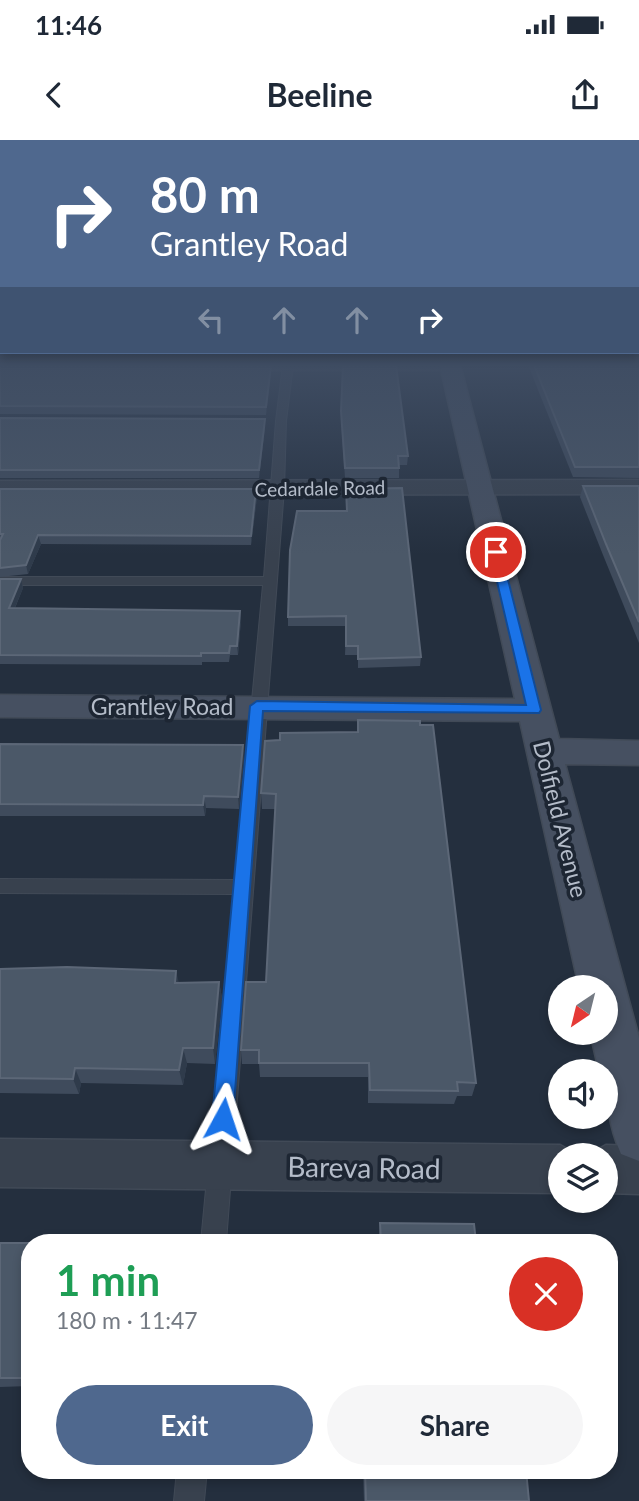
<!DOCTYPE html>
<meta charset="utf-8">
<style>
:root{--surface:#fff;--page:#f6f6f7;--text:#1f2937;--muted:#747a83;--accent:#4f688e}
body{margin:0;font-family:Lato,sans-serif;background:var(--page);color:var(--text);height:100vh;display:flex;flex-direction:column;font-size:26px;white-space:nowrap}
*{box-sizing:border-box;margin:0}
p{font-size:23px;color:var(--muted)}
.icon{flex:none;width:38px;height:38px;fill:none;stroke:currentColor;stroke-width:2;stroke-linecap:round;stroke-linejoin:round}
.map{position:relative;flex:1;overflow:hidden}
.side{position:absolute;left:21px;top:1094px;width:597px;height:245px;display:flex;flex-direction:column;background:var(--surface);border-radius:28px;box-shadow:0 4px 10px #0003}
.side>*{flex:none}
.hud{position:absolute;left:0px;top:0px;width:640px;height:214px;box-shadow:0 4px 10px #0003;background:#4f688e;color:#fff;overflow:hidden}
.needle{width:46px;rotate:215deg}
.buttons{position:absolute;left:548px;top:835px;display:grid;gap:14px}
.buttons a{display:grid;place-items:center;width:70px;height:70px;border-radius:50%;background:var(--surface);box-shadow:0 4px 10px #0003;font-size:35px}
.pin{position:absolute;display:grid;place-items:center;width:60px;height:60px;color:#fff;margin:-30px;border:4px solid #fff;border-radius:50%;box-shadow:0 2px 7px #0007}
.me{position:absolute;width:77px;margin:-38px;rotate:5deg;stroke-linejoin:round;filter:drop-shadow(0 0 5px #0008)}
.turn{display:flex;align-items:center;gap:24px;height:147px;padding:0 35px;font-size:32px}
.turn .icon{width:91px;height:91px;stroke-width:2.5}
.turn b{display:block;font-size:49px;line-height:60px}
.lanes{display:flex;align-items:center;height:66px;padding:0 35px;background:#0003;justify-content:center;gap:35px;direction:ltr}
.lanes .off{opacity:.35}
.round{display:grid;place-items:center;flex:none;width:74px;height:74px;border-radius:37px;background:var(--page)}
.head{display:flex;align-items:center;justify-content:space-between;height:119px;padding:0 35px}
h1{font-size:42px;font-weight:700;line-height:52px;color:#1e9e55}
.action{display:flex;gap:14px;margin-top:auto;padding:14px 35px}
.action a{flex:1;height:80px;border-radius:42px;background:var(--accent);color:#fff;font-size:28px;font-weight:700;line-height:80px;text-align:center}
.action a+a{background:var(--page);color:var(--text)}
.status{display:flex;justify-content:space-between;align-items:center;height:49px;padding:0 35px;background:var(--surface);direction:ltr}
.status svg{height:19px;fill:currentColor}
header{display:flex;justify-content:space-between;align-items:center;height:91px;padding:0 35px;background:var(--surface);font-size:32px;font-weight:700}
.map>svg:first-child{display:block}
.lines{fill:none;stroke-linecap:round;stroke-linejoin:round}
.lane-casing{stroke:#414a57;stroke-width:2}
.street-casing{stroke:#414a57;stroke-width:3}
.secondary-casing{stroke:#414a57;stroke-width:3}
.lane{fill:#38414e;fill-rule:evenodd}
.street{fill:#38414e;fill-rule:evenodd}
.secondary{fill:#465061;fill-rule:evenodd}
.wall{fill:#3f4b5c}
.shaded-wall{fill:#2f3b4b}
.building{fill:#4b5868;stroke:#5c6777;stroke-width:2}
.route{fill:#1a73e8;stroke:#114b97;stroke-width:2}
.labels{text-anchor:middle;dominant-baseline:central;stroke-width:7;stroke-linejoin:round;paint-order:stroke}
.far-street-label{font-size:19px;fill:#b4bcc9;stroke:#1d2633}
.street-label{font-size:23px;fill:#b4bcc9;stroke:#1d2633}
.near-street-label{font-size:28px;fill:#b4bcc9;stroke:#1d2633}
</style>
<div class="status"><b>11:46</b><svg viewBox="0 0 49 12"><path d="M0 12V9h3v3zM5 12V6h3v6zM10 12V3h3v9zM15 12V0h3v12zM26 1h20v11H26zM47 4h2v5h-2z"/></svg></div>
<header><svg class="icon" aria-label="back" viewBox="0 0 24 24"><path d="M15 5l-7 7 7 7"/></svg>Beeline<svg class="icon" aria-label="share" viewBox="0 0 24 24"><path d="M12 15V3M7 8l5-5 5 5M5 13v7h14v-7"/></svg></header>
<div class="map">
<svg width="639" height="1361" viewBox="0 0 639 1361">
<rect width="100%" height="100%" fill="#242f3e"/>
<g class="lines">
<defs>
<g id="lane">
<polygon points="283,225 293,225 286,281 284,349 226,1102 201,1102 234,754 0,753 0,739 235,740 263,445 0,445 0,437 264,437 276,281"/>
<polygon points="177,1330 207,1330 204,1361 174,1361"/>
</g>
<g id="street">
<polygon points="188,225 460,225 451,230 197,230"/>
<polygon points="639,340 639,354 0,355 0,341"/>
<polygon points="0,999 560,1005 578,1015 560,1015 560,1053 0,1047"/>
<polygon points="606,1005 639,1006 639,1054 606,1053 606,1015 588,1015"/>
</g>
<path id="secondary" d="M440 225H460L559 599 639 601V625L565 624 639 898V1021L621 1014C609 986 606 961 606 931H599L590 892H606V847H579L520 581 0 577V555L515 559Z"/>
</defs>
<!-- lane casing -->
<use href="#lane" class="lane-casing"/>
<!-- street casing -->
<use href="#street" class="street-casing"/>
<!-- secondary casing -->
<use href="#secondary" class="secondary-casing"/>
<!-- lane -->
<use href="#lane" class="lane"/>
<!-- street -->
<use href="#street" class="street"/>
<!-- secondary -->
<use href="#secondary" class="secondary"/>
</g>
<!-- wall -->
<g class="wall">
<polygon points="0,225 271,225 271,233 266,275 0,274"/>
<polygon points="343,225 408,316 407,325 399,325 399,338 345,338 341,280"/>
<polygon points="528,225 639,225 639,338 573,337"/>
<polygon points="0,278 265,279 265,287 259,338 0,338"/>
<polygon points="583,346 639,346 639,503 603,415 580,357"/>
<polygon points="0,349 256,349 257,357 251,405 41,404 28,434 0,437"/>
<polygon points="346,349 421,517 420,526 358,528 358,515 345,515 346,486 288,486 288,477 347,371"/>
<polygon points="0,439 21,439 23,448 15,468 240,471 241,480 238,515 230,515 229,522 202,522 202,525 0,524"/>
<polygon points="358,580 476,943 472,956 457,956 454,964 368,963 368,937 260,937 259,924 242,924 241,910 266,842 275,669 262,669 261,653 280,600 357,592"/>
<polygon points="0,604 243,605 244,617 239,669 206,668 205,676 0,676"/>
<polygon points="0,829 179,843 219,842 222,858 215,924 187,923 183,945 81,943 79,954 0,953"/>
<polygon points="380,1083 476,1102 379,1102 379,1095"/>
<polygon points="0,1103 30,1103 30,1246 0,1247"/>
<polygon points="363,1330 526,1330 529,1361 364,1361"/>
</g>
<!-- shaded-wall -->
<g class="shaded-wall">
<polygon points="271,225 271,233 266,275 266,267"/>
<polygon points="265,279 265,287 259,338 259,330"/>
<polygon points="256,349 257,357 251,405 251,396"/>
<polygon points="38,395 41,404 28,434 26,425"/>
<polygon points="21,439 23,448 11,477 9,468"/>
<polygon points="240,471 241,480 238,515 237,506"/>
<polygon points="243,605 244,617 239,669 238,657"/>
<polygon points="204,656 206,668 205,676 203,665"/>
<polygon points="176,831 180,847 175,843"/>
<polygon points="219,842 222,858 215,924 213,908"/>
<polygon points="183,908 187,923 183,945 179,930"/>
<polygon points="75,928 81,943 79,954 73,939"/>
</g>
<!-- building -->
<g class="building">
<polygon points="0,225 271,225 266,267 0,266"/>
<polygon points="343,225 396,225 408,316 398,316 399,328 345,328 341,271"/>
<polygon points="534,225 639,225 639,327 575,327"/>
<polygon points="0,278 265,279 259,330 0,330"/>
<polygon points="583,346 639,346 639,482 606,404"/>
<polygon points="402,348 421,517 358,519 358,506 346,506 346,476 288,477 290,410 297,371 347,371 346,349"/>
<polygon points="0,349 256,349 251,396 38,395 26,425 0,428 0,400 3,394 0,394"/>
<polygon points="0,439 21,439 9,468 240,471 237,506 230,506 229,513 201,513 201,516 0,515"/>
<polygon points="358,580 420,581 420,585 433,585 476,943 457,942 458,951 370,950 369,923 259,923 259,910 241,910 246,842 266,842 276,654 261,653 265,601 280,600 280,593 358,592"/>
<polygon points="0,604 243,605 238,657 204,656 203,665 0,664"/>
<polygon points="67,827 176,831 175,843 219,842 213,908 183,908 179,930 75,928 73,939 0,938 0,829"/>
<polygon points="380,1083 474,1084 476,1102 381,1102"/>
<rect x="0" y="1103" width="30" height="135"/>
<polygon points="365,1330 526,1330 529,1361 366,1361"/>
</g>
<!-- sky -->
<linearGradient id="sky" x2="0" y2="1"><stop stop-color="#141a22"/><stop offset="0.54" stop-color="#3f4d63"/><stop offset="1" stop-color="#3f4d63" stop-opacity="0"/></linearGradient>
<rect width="639" height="415" fill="url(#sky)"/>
<!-- route -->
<polygon class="route" points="496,409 501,412 541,570 539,573 263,571 233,979 230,986 223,989 216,986 212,979 250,566 257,561 526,565 490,412"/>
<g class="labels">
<!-- far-street labels -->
<g class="far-street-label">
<text transform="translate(320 348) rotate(-1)">Cedardale Road</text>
</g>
<!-- street labels -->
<g class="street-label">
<text x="162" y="566">Grantley Road</text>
<text transform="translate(561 679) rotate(76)">Dolfield Avenue</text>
</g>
<!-- near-street labels -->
<g class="near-street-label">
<text transform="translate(364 1027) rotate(1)">Bareva Road</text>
</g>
</g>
</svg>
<div class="buttons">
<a><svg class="needle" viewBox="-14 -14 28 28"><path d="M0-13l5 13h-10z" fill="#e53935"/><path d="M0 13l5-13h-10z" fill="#747a83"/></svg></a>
<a><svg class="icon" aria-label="sound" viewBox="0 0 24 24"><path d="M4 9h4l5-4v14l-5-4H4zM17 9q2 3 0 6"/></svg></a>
<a><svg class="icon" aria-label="layers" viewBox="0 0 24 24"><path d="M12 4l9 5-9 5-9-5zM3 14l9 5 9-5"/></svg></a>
</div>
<div class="pin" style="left:496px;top:412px;background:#d93025"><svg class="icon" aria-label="arrive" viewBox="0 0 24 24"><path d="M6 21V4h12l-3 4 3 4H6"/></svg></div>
<svg class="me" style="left:223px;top:979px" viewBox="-20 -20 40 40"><path d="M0-17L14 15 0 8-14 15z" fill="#1a73e8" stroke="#fff" stroke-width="4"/></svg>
<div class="hud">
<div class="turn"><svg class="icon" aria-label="right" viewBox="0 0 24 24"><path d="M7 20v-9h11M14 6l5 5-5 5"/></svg><div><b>80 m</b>Grantley Road</div></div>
<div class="lanes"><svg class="icon off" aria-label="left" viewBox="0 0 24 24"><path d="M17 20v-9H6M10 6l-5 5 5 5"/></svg><svg class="icon off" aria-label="ahead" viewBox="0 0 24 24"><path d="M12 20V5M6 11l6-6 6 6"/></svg><svg class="icon off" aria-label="ahead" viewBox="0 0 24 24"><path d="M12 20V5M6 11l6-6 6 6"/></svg><svg class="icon" aria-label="right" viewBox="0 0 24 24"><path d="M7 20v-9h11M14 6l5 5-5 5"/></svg></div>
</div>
<section class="side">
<div class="head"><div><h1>1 min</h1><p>180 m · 11:47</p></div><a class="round" style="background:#d93025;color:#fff"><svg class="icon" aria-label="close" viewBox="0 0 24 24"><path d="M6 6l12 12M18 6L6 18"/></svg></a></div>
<div class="action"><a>Exit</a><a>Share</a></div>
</section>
</div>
